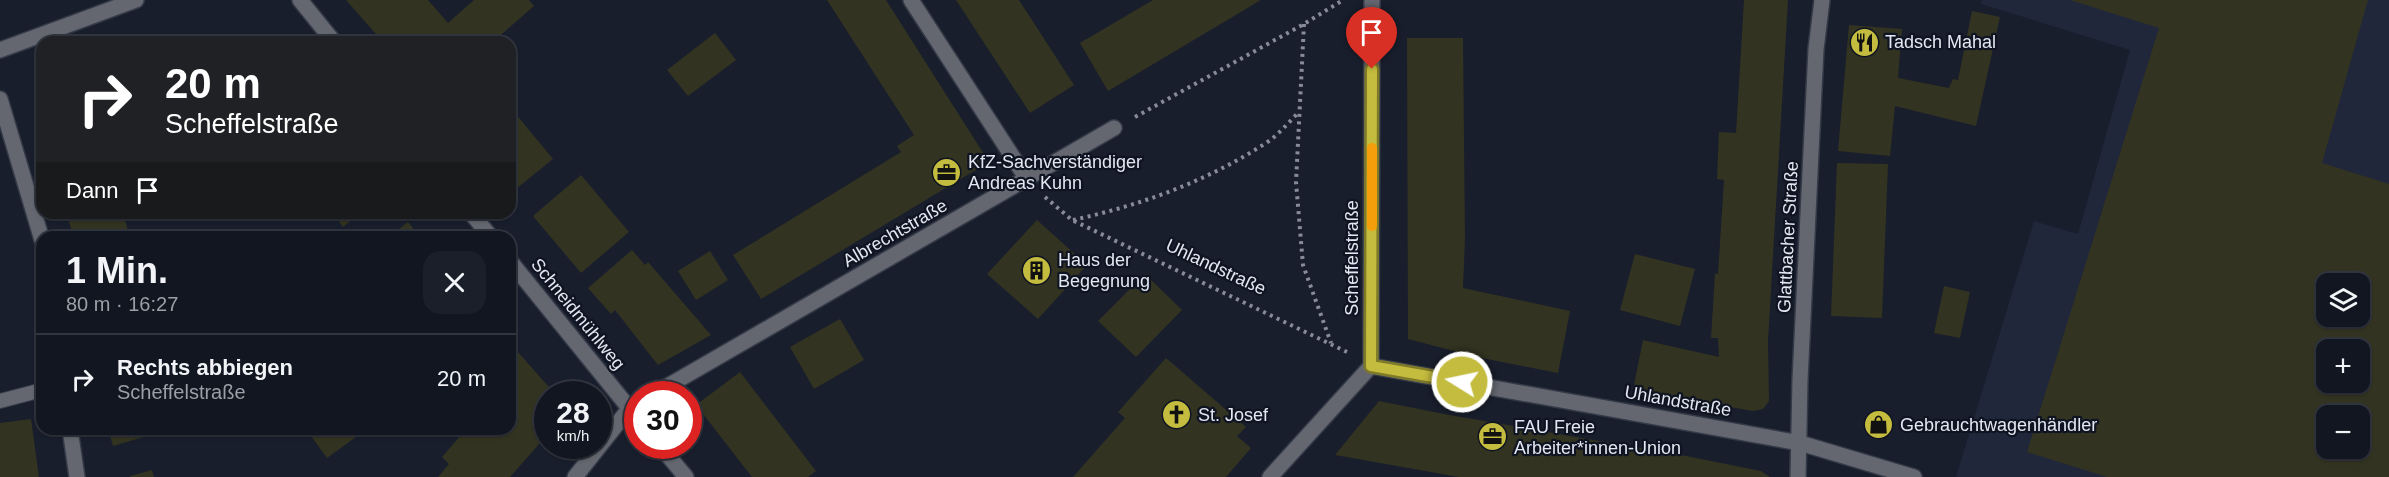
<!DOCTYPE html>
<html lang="de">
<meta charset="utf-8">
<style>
:root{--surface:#121621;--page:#1b1f2a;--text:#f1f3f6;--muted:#9c9fa5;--line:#31353f}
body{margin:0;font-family:Arial,sans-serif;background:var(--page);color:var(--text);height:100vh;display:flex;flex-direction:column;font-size:22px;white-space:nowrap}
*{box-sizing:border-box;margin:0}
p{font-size:20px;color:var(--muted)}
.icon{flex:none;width:33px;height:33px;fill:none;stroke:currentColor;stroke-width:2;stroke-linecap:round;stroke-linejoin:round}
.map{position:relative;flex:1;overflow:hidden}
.sheet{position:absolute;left:36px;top:231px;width:480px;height:204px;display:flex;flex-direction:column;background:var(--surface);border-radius:18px;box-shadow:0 2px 4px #0004,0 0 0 2px var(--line)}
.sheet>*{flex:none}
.banner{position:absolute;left:36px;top:36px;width:480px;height:183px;border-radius:18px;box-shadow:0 2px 4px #0004,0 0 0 2px var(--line);background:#202124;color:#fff;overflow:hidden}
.tools{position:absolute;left:2316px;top:273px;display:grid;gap:12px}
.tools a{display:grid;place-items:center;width:54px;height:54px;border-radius:12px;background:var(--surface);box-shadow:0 2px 4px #0004,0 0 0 2px var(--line);font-size:30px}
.speed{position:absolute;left:534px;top:381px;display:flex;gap:12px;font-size:30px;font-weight:700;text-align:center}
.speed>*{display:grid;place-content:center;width:78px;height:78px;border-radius:50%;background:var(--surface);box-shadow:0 2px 4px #0004,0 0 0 2px var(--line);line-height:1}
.speed small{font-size:15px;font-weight:400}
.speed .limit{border:9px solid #d22;background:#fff;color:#111}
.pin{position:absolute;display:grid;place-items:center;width:51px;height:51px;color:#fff;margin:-62px -26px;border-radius:50% 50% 50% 0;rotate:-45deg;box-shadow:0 0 6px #0007}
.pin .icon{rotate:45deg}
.me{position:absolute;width:66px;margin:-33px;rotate:280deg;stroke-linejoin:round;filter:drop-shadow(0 0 4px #0008)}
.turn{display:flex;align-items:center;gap:21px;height:126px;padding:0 30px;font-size:27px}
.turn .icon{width:78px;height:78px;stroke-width:2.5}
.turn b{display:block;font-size:42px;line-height:51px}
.then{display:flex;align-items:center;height:57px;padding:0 30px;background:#0003;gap:12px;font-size:22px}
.round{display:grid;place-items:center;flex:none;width:63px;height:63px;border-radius:18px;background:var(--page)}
.head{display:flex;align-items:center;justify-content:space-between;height:102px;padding:0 30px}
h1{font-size:36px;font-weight:600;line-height:45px}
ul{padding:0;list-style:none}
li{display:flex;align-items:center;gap:18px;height:90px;padding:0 30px;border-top:2px solid var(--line)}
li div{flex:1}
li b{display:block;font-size:22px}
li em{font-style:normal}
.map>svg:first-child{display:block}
.built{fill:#20273b;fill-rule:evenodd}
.building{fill:#333321;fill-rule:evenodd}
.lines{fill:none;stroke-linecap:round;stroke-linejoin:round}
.service-casing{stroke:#343a48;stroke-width:16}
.minor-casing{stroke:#343a48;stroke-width:18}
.path{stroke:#878c97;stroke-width:4;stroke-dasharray:3 4.5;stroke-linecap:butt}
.service{stroke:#64676f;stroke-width:14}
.minor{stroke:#64676f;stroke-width:15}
.route-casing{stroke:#7f7a28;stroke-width:15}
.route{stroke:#c4bc3e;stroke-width:10}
.slow{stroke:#f59e0b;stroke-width:10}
.labels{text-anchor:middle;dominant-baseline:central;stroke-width:4.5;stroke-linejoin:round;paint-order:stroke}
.poi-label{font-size:18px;fill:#e3e7f1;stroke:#0f1422;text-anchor:start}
.street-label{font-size:18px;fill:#e3e7f1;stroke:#0f1422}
</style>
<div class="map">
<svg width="2389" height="477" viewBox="0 0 2389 477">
<rect width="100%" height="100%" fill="#181e2c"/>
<!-- built -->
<path class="built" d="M1982 0H2389V477H1956L2034 221 2078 234 2130 50 1981 4ZM2326 284H2360V316H2326ZM2326 350H2360V382H2326ZM2326 416H2360V448H2326Z"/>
<!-- building -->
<g class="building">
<polygon points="346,0 428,0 448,23 474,0 529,0 534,6 493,42 383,42"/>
<polygon points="827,0 886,0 989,162 761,299 733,255 901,152 897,146 914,135"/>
<polygon points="956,0 1019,0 1074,85 1030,113"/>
<polygon points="1153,0 1261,0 1108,91 1080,43"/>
<polygon points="1744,0 1788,0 1768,341 1769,401 1763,409 1753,411 1633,390 1643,340 1719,357 1718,338 1711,338 1715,273 1718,274 1724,180 1717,179 1719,132 1736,133"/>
<path d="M2070 0H2368L2322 163 2389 184V477H2107L2027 452 2159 28ZM2326 284H2360V316H2326ZM2326 350H2360V382H2326ZM2326 416H2360V448H2326Z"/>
<polygon points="1972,11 2000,17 1976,126 1895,106 1890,156 1838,151 1849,25 1902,29 1898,78 1949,88 1953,79 1958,80"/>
<polygon points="715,33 736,60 688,96 667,70"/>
<polygon points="1407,38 1463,38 1465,239 1463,288 1570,311 1558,373 1477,357 1408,339"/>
<polygon points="510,107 553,159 511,193 510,191"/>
<polygon points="1837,163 1888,164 1882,318 1831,316"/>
<polygon points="581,175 629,232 581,273 533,216"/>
<polygon points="66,213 123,213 130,237 74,237"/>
<polygon points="333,213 360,213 343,227"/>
<polygon points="1037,220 1087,265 1038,319 987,274"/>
<polygon points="408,222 420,237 389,237"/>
<polygon points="632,250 645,265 648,262 711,335 658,365 615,310 611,314 588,288"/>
<polygon points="710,251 728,280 696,300 678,271"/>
<polygon points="1635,254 1695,269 1680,326 1620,310"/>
<polygon points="1145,274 1182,310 1136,357 1098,321"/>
<polygon points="1944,286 1970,292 1960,338 1934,333"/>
<polygon points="840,319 864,360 814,389 790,347"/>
<polygon points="510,343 555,394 548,394 548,434 510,477 438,477 449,464 442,457 466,429 510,429"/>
<polygon points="1166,358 1246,427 1237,436 1251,448 1226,477 1073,477 1125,418 1118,412"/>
<polygon points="740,372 816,471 808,477 752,477 696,405"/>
<polygon points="1379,401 1444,414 1686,456 1761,471 1770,477 1459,477 1335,455"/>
<polygon points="31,419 39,477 0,477 0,423"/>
<polygon points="108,429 168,429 168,430 113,446"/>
<polygon points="321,429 367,429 327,458 311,436"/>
<polygon points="152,470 154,477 130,477 130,476"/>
</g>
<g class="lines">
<defs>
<polyline id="service" points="0,401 42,390"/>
<g id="minor">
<polyline points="300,0 334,42"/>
<polyline points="911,0 1027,179"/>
<polyline points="0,50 136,0"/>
<polyline points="0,99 42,240"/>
<polyline points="471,213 491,237"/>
<polyline points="510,261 638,419"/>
<polyline points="1371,366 1800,443 1914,477"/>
<polyline points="654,394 1114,128"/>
<polyline points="70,429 77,477"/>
<polyline points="660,446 686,477"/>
<polyline points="575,477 629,409 637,405"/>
<polyline points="1270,477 1371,366 1372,0"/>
<polyline points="1798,477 1800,380 1816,49 1822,0"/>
</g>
</defs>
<!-- service casing -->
<use href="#service" class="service-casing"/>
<!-- minor casing -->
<use href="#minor" class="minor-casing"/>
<!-- path -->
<g class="path">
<polyline points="1304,24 1296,182 1303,265 1331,343"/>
<polyline points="1135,117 1304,24 1343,0"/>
<polyline points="1045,197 1072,220 1347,352"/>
<path d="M1073 220C1142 205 1210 180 1269 141 1280 133 1289 122 1299 112"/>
</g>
<!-- service -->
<use href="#service" class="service"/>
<!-- minor -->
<use href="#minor" class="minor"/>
</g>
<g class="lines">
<defs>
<polyline id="route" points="1372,69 1371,366 1462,382"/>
</defs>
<!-- route casing -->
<use href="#route" class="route-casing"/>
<!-- route -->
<use href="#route" class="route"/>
<!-- slow -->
<polyline class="slow" points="1372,226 1372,148"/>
</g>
<!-- icons -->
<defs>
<symbol id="restaurant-disc" viewBox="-11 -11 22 22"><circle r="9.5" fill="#c4bc3e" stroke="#0f1422"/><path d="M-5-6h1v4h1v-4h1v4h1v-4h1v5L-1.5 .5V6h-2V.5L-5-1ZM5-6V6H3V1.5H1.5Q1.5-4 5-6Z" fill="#111"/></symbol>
<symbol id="office-disc" viewBox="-11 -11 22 22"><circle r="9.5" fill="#c4bc3e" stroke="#0f1422"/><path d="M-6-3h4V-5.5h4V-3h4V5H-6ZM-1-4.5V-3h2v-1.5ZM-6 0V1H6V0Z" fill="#111"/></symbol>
<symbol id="building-disc" viewBox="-11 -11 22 22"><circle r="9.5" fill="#c4bc3e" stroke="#0f1422"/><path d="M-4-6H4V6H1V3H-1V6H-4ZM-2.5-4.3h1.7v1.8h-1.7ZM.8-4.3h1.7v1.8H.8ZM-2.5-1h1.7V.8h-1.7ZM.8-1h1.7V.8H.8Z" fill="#111"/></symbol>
<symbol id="church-disc" viewBox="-11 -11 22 22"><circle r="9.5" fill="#c4bc3e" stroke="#0f1422"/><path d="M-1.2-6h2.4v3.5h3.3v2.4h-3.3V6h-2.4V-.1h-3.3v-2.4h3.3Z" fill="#111"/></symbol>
<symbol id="shop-disc" viewBox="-11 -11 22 22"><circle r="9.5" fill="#c4bc3e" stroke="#0f1422"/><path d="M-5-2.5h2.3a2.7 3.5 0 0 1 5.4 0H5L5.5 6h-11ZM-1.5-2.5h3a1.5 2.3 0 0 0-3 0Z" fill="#111"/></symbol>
</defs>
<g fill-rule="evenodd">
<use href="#restaurant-disc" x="1848" y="26" width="33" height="33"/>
<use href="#office-disc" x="930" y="156" width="33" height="33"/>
<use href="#building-disc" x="1020" y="254" width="33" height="33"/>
<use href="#church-disc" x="1160" y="398" width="33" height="33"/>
<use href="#shop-disc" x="1862" y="408" width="33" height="33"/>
<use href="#office-disc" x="1476" y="420" width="33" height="33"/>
</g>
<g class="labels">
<!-- poi labels -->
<g class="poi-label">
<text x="1885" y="42">Tadsch Mahal</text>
<text x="968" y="162">KfZ-Sachverständiger<tspan x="968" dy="21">Andreas Kuhn</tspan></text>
<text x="1058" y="260">Haus der<tspan x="1058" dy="21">Begegnung</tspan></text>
<text x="1198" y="415">St. Josef</text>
<text x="1900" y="425">Gebrauchtwagenhändler</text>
<text x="1514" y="427">FAU Freie<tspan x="1514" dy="21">Arbeiter*innen-Union</tspan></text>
</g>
<!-- street labels -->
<g class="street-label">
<text transform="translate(895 233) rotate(-30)">Albrechtstraße</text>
<text transform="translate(1788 237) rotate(-87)">Glattbacher Straße</text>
<text transform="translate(1352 258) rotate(-90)">Scheffelstraße</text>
<text transform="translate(1216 267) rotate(25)">Uhlandstraße</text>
<text transform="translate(578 314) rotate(51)">Schneidmühlweg</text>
<text transform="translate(1678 401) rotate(10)">Uhlandstraße</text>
</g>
</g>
</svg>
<div class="tools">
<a><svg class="icon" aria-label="layers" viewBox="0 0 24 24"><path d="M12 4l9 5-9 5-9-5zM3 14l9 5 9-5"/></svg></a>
<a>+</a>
<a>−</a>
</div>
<div class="speed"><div>28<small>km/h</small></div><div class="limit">30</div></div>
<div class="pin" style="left:1372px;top:69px;background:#d93025"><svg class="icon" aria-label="arrive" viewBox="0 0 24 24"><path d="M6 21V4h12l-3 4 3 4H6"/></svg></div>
<svg class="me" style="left:1462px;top:382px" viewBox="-20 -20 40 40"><circle r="17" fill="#c4bc3e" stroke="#fff" stroke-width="3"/><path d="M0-11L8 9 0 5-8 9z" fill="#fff"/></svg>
<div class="banner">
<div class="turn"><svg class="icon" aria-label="right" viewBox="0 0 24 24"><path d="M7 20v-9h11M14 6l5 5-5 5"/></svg><div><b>20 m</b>Scheffelstraße</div></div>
<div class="then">Dann<svg class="icon" aria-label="arrive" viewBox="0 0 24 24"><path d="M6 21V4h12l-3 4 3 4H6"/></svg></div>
</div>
<section class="sheet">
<div class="head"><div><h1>1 Min.</h1><p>80 m · 16:27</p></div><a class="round"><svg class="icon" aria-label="close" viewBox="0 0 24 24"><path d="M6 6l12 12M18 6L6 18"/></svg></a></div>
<ul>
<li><svg class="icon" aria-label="right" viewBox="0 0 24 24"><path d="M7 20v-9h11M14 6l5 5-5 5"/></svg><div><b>Rechts abbiegen</b><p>Scheffelstraße</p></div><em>20 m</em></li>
</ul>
</section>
</div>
